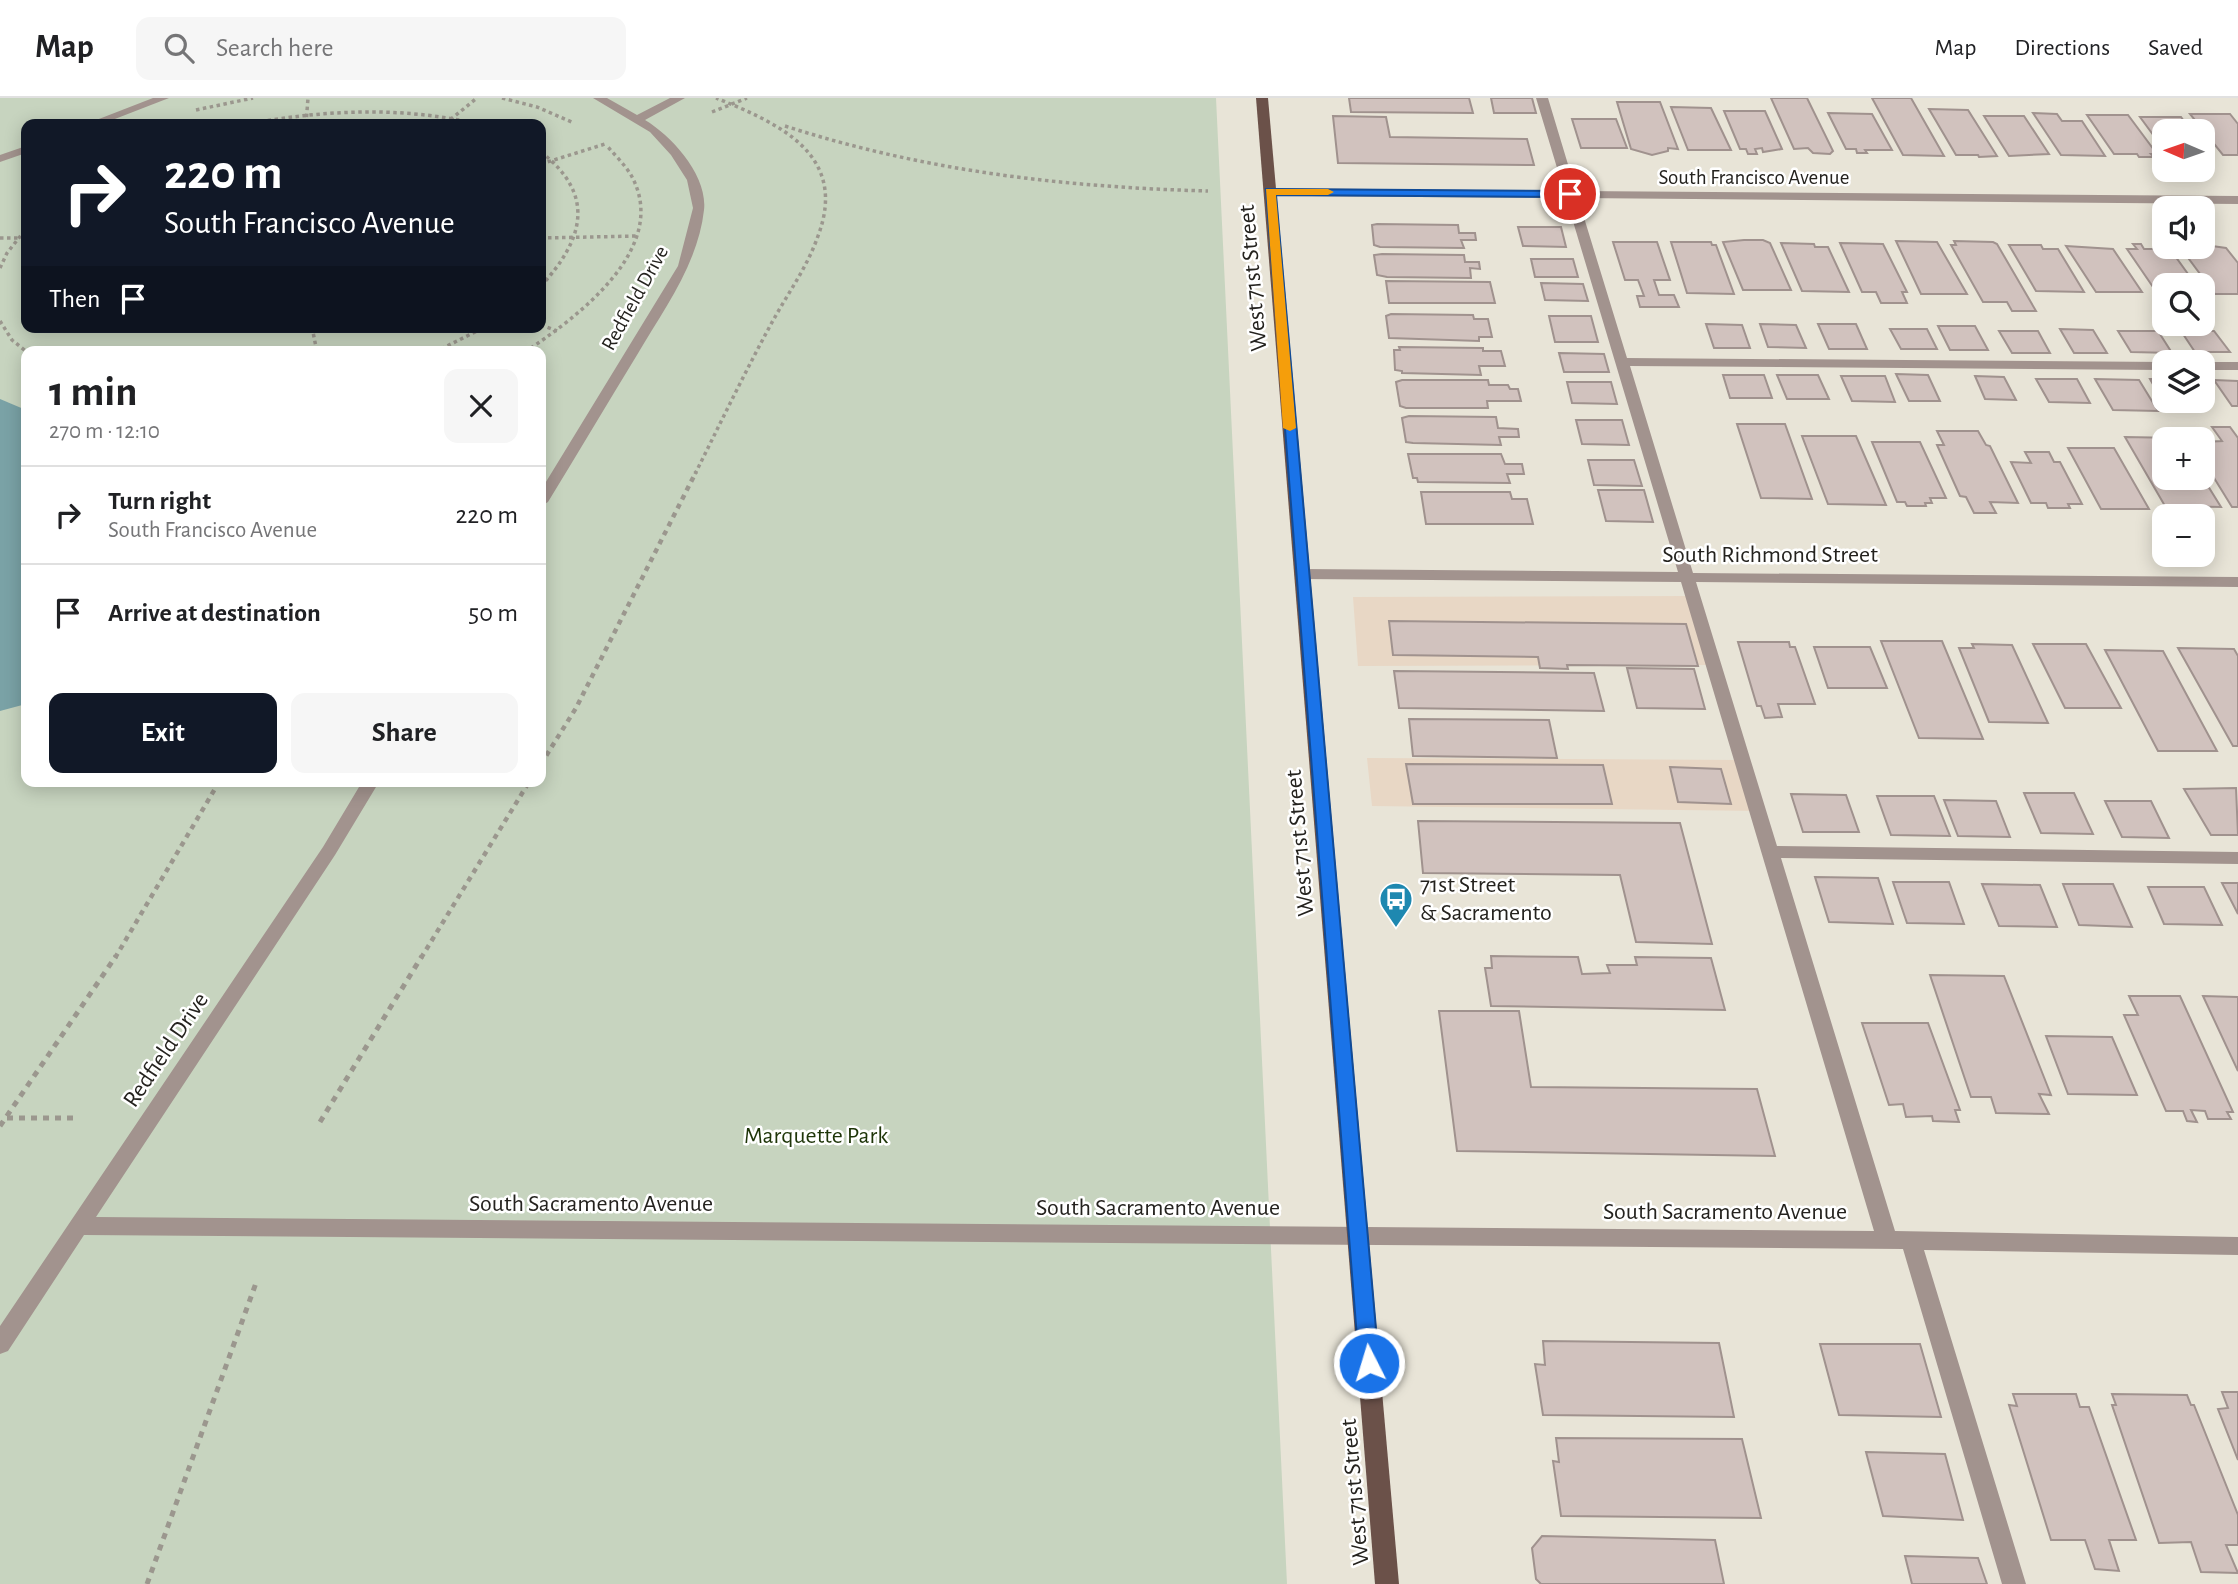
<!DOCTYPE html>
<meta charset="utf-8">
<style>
:root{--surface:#fff;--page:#f6f6f6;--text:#202124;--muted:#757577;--line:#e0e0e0;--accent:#111827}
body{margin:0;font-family:"Alegreya Sans",sans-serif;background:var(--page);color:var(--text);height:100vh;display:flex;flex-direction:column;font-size:26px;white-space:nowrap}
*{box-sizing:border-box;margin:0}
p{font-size:23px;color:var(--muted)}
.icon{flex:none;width:38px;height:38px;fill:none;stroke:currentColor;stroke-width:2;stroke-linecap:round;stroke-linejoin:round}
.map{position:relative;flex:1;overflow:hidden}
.panel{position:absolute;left:21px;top:248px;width:525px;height:441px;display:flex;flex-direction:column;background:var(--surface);border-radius:14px;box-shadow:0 4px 18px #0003}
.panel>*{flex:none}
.guide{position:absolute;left:21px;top:21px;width:525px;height:214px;border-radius:14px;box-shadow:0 4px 18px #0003;background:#111827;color:#fff;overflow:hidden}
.needle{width:46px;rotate:272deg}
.controls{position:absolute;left:2152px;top:21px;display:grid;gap:14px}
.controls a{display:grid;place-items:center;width:63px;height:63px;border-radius:14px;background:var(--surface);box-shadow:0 4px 18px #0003;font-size:35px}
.pin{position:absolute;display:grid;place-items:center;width:60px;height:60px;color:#fff;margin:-30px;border:4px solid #fff;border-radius:50%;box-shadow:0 2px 7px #0007}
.me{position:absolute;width:77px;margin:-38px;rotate:355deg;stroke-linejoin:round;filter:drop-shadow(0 0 5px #0008)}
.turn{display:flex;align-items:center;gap:24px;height:147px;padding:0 28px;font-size:32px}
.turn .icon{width:91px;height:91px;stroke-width:2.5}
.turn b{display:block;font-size:49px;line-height:60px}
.then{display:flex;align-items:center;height:66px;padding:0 28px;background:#0003;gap:14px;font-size:26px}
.round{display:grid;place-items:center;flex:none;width:74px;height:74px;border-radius:14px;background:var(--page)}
.headline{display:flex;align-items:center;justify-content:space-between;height:119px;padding:0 28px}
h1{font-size:42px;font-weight:700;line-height:52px}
.primary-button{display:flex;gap:14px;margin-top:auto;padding:14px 28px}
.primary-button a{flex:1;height:80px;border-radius:14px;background:var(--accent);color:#fff;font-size:28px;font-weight:700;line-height:80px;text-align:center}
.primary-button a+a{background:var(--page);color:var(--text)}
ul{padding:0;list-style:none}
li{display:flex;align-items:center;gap:21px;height:98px;padding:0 28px;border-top:2px solid var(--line)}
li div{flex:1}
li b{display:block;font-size:26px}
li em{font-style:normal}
header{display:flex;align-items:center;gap:42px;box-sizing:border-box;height:98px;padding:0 35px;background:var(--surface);border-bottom:2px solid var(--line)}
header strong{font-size:33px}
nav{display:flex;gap:38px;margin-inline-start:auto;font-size:24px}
.search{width:490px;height:63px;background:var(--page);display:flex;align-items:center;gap:18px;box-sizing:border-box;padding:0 24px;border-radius:14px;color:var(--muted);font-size:26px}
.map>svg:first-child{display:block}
.commercial{fill:#e8d7c5}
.green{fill:#c7d4bf;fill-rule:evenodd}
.water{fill:#7aa2a6}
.building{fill:#d1c2be;stroke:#a0928e;stroke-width:2}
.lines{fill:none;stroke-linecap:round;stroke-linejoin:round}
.path-far2{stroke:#9b978e;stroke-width:3.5;stroke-dasharray:3.5 3.5;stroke-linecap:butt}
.path-far1{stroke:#9b978e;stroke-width:4.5;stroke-dasharray:5 5;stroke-linecap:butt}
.path{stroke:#9b978e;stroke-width:5;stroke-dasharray:6 6;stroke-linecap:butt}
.minor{fill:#a2938e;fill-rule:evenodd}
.major{fill:#6b5149;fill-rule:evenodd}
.route{fill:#1a73e8;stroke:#114b97;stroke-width:2}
.slow{fill:#f59e0b}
.labels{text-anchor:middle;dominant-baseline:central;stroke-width:5;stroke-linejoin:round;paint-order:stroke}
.far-street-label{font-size:21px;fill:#24221e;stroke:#fff}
.street-label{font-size:24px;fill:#24221e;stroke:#fff}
.poi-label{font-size:24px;fill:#24221e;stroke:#fff;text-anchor:start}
.park-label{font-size:24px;fill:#1e3508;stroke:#fff}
</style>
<header>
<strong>Map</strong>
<div class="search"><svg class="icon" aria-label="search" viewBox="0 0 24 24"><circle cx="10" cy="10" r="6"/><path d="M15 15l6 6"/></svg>Search here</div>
<nav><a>Map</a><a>Directions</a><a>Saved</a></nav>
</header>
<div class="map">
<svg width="2238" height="1486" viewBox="0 0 2238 1486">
<rect width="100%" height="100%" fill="#e8e4d7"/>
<!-- commercial -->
<g class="commercial">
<polygon points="1693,498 1713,567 1358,568 1353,499"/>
<polygon points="1367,660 1742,662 1758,713 1372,708"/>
</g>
<!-- green -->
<path class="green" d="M0 0H1216L1287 1486H0ZM26 26H541V229H26ZM26 254H541V684H26Z"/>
<!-- water -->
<polygon class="water" points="0,301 26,312 26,606 0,613"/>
<!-- building -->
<g class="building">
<polygon points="1349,0 1469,0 1473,15 1351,14"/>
<polygon points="1491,0 1532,0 1536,15 1494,15"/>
<polygon points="1771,0 1807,0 1833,53 1830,56 1813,55 1808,50 1794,51"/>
<polygon points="1872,0 1911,0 1944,58 1903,57"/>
<polygon points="1617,4 1660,4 1678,51 1668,50 1668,53 1652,57 1631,51"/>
<polygon points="1671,9 1711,10 1731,52 1688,52"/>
<polygon points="1929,11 1968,12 1997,58 1979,59 1978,57 1956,57"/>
<polygon points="1724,13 1765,13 1782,51 1763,54 1762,50 1755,51 1757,56 1748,56 1746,51 1740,51"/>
<polygon points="1828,15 1872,16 1892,52 1865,52 1867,55 1857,55 1856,51 1846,51"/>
<polygon points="2033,15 2057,16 2062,23 2082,23 2105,58 2061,57"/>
<polygon points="2190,16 2230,16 2238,26 2238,57 2223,57"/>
<polygon points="2087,17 2128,17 2157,56 2151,56 2154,59 2139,59 2137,56 2114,56"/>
<polygon points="1333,18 1386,19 1390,39 1527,41 1534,67 1338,65"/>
<polygon points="1984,18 2024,18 2049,56 2009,58"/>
<polygon points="2140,19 2181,19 2191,33 2165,33 2165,53"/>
<polygon points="1572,21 1616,21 1627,50 1581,50"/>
<polygon points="1377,126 1458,127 1459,135 1475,135 1476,142 1461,142 1464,150 1380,149 1374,147 1372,127"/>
<polygon points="1518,129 1561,129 1566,149 1523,148"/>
<polygon points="1744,142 1763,142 1770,145 1791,192 1743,192 1723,144"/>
<polygon points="1896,143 1937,144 1967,196 1921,196"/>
<polygon points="1954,143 1993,144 1997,146 2036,213 2012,213 2007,204 1983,204 1951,147 1956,147"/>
<polygon points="1613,144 1657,144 1670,182 1654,182 1659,197 1674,197 1679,209 1640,209 1637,198 1644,198 1638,182 1625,182"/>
<polygon points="1671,144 1711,144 1712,147 1716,147 1734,196 1687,195"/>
<polygon points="1781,145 1814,146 1815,149 1828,149 1849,194 1802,193"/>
<polygon points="1840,145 1883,146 1907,194 1902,194 1907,205 1881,205 1876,194 1862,194"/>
<polygon points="2133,146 2141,146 2144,151 2170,151 2196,187 2153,189 2127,151 2137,151"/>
<polygon points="2009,147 2041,147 2043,151 2058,151 2084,194 2036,193"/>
<polygon points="2205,147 2226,150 2238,165 2238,196 2215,196 2180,149"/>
<polygon points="2066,148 2113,151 2142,194 2096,194"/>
<polygon points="1382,156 1464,157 1465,164 1479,164 1480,171 1470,170 1471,180 1387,179 1377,177 1374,157"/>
<polygon points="1531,161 1573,161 1578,179 1535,179"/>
<polygon points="1386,183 1490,184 1495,205 1389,205"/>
<polygon points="1541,185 1583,186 1588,203 1545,202"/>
<polygon points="1391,216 1473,217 1474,221 1488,221 1492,239 1479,239 1479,243 1389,240 1386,218"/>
<polygon points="1549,218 1591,218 1598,244 1555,244"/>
<polygon points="1706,226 1742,227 1750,250 1714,250"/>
<polygon points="1760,226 1796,227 1806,250 1768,249"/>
<polygon points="1818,226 1856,226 1867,251 1829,251"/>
<polygon points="1938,228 1975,228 1988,252 1950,252"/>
<polygon points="1890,231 1927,231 1937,251 1901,251"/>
<polygon points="2060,231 2093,232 2107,255 2074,255"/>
<polygon points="1999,233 2038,233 2050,255 2012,255"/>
<polygon points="2118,233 2158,233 2172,255 2131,254"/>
<polygon points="2181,233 2214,233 2230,254 2195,254"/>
<polygon points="1399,249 1483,250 1483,253 1501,253 1505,268 1479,268 1481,277 1402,275 1402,273 1395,272 1394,252 1400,252"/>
<polygon points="1559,255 1604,256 1609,274 1564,274"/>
<polygon points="1896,276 1928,277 1940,303 1909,303"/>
<polygon points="1723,277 1764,277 1772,300 1730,300"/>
<polygon points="1777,277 1818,277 1829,301 1787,301"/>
<polygon points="1841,278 1885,278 1895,304 1852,303"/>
<polygon points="1975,278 2004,279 2016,302 1985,301"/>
<polygon points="2036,281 2077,281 2090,305 2049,304"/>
<polygon points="2095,281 2139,282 2158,313 2113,312"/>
<polygon points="2150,281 2165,281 2165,303 2203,303 2203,296 2208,304 2163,304"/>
<polygon points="1402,282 1488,282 1489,287 1508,287 1510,291 1518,291 1521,303 1487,303 1488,310 1406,310 1400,308 1396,284"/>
<polygon points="2214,282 2238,283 2238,308 2232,308"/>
<polygon points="1567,284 1611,284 1617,306 1572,305"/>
<polygon points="1409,318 1496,319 1498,330 1518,331 1519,339 1499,339 1501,347 1413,345 1406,344 1402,320"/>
<polygon points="1576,322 1622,322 1629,347 1582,346"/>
<polygon points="1737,326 1785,326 1812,401 1761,400"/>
<polygon points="2212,329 2230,329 2238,340 2238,409 2232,409 2203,362 2203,344 2222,343"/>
<polygon points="1937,333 1978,333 1986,347 1990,348 2018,405 1990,404 1996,415 1974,415 1966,399 1960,398 1937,347 1944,347"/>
<polygon points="1802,338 1856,338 1886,407 1828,406"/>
<polygon points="2125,339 2179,340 2165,341 2165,380 2203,380 2221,409 2165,408"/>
<polygon points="1872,344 1920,344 1946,400 1930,400 1932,405 1925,405 1926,408 1907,408 1905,404 1897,404"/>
<polygon points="2068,350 2114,350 2149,411 2101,411"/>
<polygon points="2025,354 2049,354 2054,364 2060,364 2082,406 2068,406 2070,410 2048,410 2046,405 2031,405 2011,364 2031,365"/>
<polygon points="1408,356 1501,356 1505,366 1522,366 1524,376 1507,376 1510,385 1418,384 1417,380 1413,380"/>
<polygon points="1588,362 1634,362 1642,388 1594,387"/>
<polygon points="1598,392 1644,392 1653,424 1606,423"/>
<polygon points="1421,394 1510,394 1512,401 1527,401 1533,426 1426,426"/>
<polygon points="1389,523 1686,526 1698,568 1567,567 1568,571 1540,570 1538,559 1393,557"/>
<polygon points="1881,543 1942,543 1983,641 1919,640"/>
<polygon points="1738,544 1789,544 1790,549 1795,549 1815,606 1778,606 1782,619 1765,620 1761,608 1757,608"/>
<polygon points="1972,546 2012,547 2048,625 1989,624 1959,550 1974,550"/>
<polygon points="2033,546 2086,546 2121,610 2065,610"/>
<polygon points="1814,549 1870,549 1887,590 1828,590"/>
<polygon points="2178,550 2234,551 2238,558 2238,648 2233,648"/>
<polygon points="2105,552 2163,553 2217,653 2158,653"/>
<polygon points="1627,570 1694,571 1705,611 1637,610"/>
<polygon points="1394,573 1594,575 1604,613 1399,610"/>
<polygon points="1409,621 1549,622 1557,660 1413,658"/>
<polygon points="1406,666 1603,667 1612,706 1413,706"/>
<polygon points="1670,669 1721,671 1731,706 1678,704"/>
<polygon points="2236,690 2238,737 2211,737 2184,691"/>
<polygon points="2024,695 2074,695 2093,736 2041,735"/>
<polygon points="1791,696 1846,697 1859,734 1803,734"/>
<polygon points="1877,698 1934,698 1950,738 1891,737"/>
<polygon points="1944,702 1996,703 2010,739 1958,738"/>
<polygon points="2105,703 2151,703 2169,740 2122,739"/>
<polygon points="1418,723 1680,725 1712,846 1636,844 1620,777 1423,775"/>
<polygon points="1815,779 1878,780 1893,826 1829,824"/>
<polygon points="1893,784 1949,784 1964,826 1907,825"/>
<polygon points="2222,785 2238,785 2238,816"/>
<polygon points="1982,786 2040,787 2057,829 1999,828"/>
<polygon points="2063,786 2113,786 2132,829 2079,827"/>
<polygon points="2148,789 2204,789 2222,827 2164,826"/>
<polygon points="1491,858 1578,859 1582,876 1610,875 1607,867 1637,867 1635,859 1711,860 1725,912 1491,908 1485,870 1492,870"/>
<polygon points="1930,877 2004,878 2051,997 2039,996 2049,1016 1996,1015 1991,999 1971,999"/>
<polygon points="2129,898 2180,898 2233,1014 2227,1014 2231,1021 2208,1021 2205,1013 2191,1012 2197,1024 2187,1023 2183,1013 2166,1013 2124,917 2138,917"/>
<polygon points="2203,898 2238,899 2238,973"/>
<polygon points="1439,913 1519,913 1531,989 1757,991 1775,1058 1457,1053"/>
<polygon points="1862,925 1928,925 1960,1012 1955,1012 1959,1024 1933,1023 1932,1018 1906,1019 1903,1006 1889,1007"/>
<polygon points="2046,938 2112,939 2137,997 2068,996"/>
<polygon points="1543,1243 1719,1245 1734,1319 1543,1317 1535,1266 1545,1267"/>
<polygon points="1820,1246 1920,1246 1941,1319 1839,1317"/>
<polygon points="2222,1294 2238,1294 2238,1362 2218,1311 2228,1310"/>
<polygon points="2013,1296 2076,1296 2080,1309 2089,1309 2136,1442 2109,1442 2119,1473 2095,1471 2085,1442 2051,1442 2009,1307 2017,1308"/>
<polygon points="2112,1296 2187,1297 2191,1307 2194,1307 2238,1417 2238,1447 2226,1447 2238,1475 2201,1474 2191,1444 2159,1445 2112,1307 2116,1307"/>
<polygon points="1556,1340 1742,1341 1761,1420 1561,1418 1553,1363 1559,1364"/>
<polygon points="1866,1354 1945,1356 1963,1422 1883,1418"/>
<polygon points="1542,1438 1715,1442 1724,1486 1541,1486 1536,1481 1532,1450"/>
<polygon points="1905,1458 1978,1460 1987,1486 1912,1486"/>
</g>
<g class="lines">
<!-- path-far2 -->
<g class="path-far2">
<polyline points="502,0 537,9 574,25"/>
<polyline points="196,12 253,0"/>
<polyline points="712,14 747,0"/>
<path d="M247 26C325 12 400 8 478 26"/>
<polyline points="306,26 308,0"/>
<polyline points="445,26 477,0"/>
<path d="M785 28C925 73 1061 89 1208 93"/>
<path d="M541 54C596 97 584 141 541 188"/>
<polyline points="541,66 605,46"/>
<polyline points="0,140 26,140"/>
<polyline points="541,140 638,138"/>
<polyline points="0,170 7,155 26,131"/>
<polyline points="0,223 12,242 27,254"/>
<polyline points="541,227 557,233"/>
<polyline points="312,229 317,254"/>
<polyline points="435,254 485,229"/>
<path d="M525 254C576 220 672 150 631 77 625 67 615 57 607 48"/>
<path d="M695 376C720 326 744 276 770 228 786 198 807 170 818 138 849 56 778 25 716 0"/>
</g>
<!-- path-far1 -->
<g class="path-far1">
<polyline points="541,666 576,610 696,374"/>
<polyline points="115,860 219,684"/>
<polyline points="421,860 529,684"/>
</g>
<!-- path -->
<g class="path">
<polyline points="7,1020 77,1020"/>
<polyline points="320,1024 422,858"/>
<polyline points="0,1028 116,858"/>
<polyline points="147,1486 256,1185"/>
</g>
<!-- minor -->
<g class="minor">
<polygon points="153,0 169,0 102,26 86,26"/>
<path d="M593 0H607L637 17 670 0H685L645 22C672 38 708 78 704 112 698 166 664 211 637 257 607 306 578 355 548 404L541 408V392L678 168 693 110 687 82 671 57 650 34Z"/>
<polygon points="1536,0 1548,0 1576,93 2238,98 2238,106 1578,100 1627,260 2166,264 2165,272 1630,268 1693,475 2238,479 2238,489 1696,484 1777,748 2238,754 2238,766 1781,760 1895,1133 2238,1139 2238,1157 1924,1152 2026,1486 2002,1486 1903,1151 84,1137 8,1253 0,1256 0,1228 323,749 362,684 379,684 335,757 96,1119 1874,1133 1681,484 1302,481 1294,476 1302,471 1678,474 1566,100 1270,98 1264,94 1270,90 1564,93"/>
<polygon points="26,48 26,55 0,64 0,57"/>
<polygon points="2202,264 2238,264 2238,272 2203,272"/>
</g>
<!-- major -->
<polygon class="major" points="1256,0 1268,0 1399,1486 1375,1486"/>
</g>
<!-- route -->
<polygon class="route" points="1266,91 1570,93 1576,96 1570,99 1276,97 1379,1265 1376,1271 1369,1274 1362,1271 1359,1265"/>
<!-- slow -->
<polygon class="slow" points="1266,91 1328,91 1334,94 1328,97 1276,97 1296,330 1290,333 1283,330"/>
<!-- icons -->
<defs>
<symbol id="bus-pin" viewBox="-11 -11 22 30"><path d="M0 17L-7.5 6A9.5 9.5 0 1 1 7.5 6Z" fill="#1e88b0" stroke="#fff"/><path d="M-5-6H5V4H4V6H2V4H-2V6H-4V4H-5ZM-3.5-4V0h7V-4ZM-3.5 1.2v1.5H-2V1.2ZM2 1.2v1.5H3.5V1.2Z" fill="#fff"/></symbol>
</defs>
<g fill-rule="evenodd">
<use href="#bus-pin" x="1377" y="782" width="38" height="52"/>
</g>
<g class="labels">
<!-- far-street labels -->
<g class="far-street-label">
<text x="1754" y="79">South Francisco Avenue</text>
<text transform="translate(635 200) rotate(-61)">Redfield Drive</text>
</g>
<!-- street labels -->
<g class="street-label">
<text transform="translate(1253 180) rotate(-95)">West 71st Street</text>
<text x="1770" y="457">South Richmond Street</text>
<text transform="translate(1300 745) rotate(-95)">West 71st Street</text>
<text transform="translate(166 952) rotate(-56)">Redfield Drive</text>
<text x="591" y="1106">South Sacramento Avenue</text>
<text x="1158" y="1110">South Sacramento Avenue</text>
<text x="1725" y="1114">South Sacramento Avenue</text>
<text transform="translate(1355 1394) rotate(-95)">West 71st Street</text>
</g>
<!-- poi labels -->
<g class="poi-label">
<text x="1420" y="787">71st Street<tspan x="1420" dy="28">&amp; Sacramento</tspan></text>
</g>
<!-- park labels -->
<g class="park-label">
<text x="816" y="1038">Marquette Park</text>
</g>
</g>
</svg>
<div class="controls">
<a><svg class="needle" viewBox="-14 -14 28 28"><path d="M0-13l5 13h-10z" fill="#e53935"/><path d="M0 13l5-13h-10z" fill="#757577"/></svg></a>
<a><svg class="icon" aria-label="sound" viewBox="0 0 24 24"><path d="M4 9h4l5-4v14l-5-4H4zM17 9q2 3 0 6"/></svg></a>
<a><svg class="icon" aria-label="search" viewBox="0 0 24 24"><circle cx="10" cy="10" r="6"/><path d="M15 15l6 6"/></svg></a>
<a><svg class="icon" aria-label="layers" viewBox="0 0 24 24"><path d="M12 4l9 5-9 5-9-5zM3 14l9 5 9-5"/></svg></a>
<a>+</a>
<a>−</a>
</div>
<div class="pin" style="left:1570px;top:96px;background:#d93025"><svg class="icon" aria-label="arrive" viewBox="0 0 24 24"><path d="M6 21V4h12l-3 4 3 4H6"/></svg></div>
<svg class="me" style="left:1369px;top:1265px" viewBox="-20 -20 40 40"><circle r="17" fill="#1a73e8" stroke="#fff" stroke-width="3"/><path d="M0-11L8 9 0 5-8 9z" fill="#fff"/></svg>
<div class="guide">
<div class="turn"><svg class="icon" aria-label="right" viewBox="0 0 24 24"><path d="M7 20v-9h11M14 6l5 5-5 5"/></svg><div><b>220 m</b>South Francisco Avenue</div></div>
<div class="then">Then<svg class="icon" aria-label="arrive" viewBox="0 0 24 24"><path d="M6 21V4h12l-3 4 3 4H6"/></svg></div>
</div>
<section class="panel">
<div class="headline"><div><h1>1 min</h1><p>270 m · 12:10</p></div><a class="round"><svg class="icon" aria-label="close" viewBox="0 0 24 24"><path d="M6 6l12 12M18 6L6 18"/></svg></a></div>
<ul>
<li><svg class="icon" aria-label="right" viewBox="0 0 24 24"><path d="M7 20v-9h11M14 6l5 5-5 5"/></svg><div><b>Turn right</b><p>South Francisco Avenue</p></div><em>220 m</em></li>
<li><svg class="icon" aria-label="arrive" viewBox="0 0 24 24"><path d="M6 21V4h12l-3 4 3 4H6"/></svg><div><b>Arrive at destination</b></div><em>50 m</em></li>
</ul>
<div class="primary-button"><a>Exit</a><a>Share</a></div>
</section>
</div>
